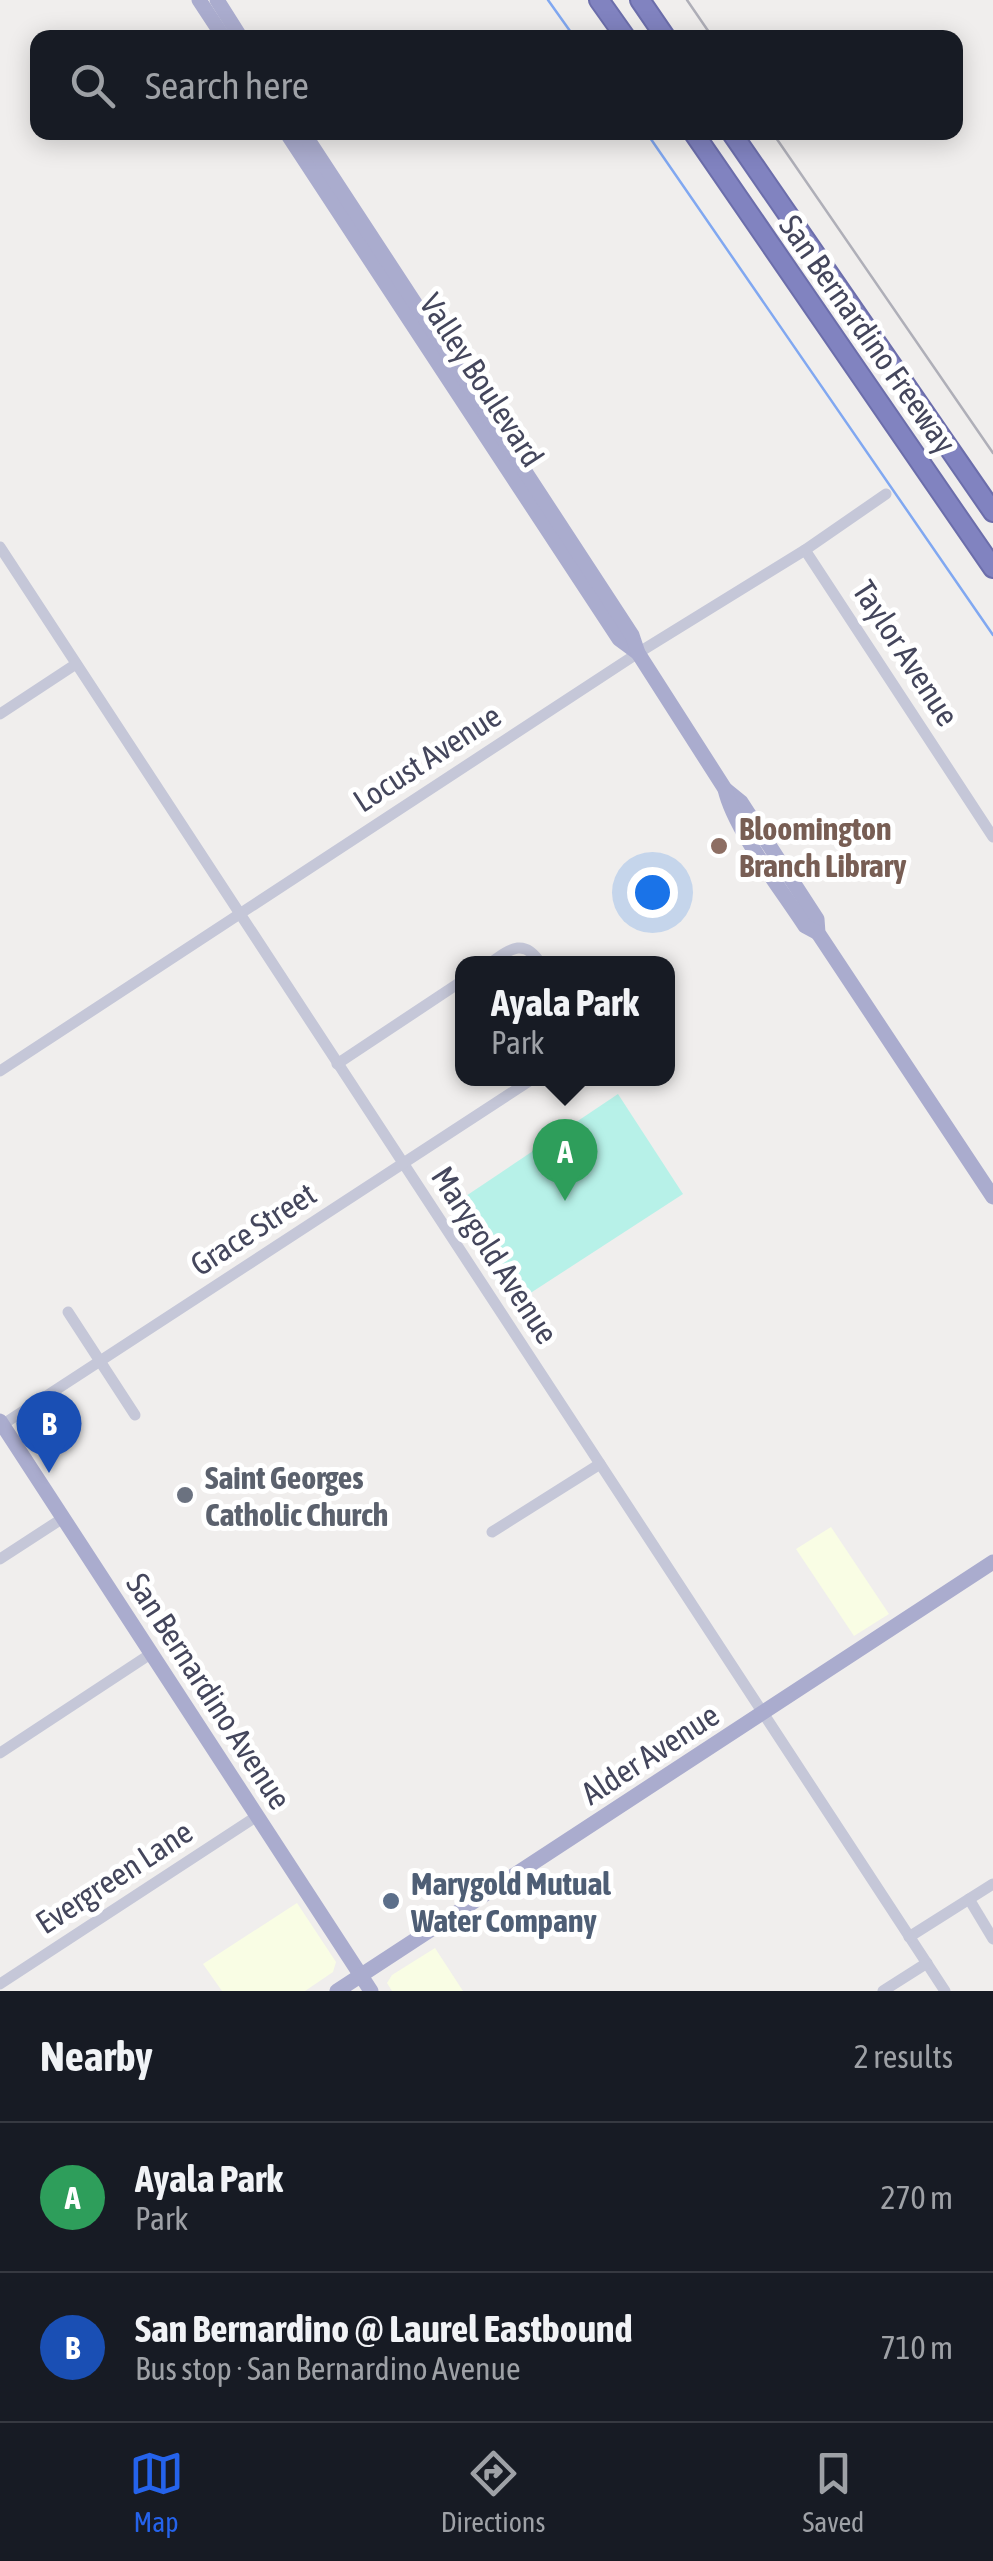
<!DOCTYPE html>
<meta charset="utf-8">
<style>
:root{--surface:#171b24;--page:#20242c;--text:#f1f3f6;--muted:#9ea1a6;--line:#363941;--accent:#2563eb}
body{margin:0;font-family:"Asap Condensed",sans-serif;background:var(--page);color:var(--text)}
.you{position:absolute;left:652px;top:892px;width:35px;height:35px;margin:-25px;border:8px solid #fff;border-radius:50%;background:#1a73e8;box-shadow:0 0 0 15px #1a73e833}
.badge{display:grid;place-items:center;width:65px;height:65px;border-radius:50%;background:var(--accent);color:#fff;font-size:32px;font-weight:700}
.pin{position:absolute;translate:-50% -82px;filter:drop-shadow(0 2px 5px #0008)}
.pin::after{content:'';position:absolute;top:52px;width:35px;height:30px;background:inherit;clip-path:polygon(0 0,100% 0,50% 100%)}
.popup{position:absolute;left:455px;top:956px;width:220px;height:130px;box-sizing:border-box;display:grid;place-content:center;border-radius:20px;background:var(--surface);filter:drop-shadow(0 2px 8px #0005);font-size:32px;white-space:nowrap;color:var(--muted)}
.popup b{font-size:38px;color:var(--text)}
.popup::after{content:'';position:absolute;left:50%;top:100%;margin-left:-20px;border:20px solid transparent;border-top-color:var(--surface)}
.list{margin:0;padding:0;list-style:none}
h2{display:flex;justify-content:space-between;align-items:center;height:130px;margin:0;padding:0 40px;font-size:42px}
h2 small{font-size:32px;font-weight:400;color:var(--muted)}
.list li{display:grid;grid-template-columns:65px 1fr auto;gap:30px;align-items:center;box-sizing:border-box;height:150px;padding:0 40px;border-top:2px solid var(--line)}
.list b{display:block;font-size:38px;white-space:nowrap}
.list p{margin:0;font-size:32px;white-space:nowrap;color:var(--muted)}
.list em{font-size:32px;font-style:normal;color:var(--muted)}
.icon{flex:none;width:55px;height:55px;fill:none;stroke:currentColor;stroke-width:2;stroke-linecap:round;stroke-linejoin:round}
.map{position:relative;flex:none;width:993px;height:1991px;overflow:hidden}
.search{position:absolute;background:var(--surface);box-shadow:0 5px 25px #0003;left:30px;right:30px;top:30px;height:110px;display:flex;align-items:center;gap:25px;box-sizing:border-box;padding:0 35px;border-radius:20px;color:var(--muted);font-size:38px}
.sheet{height:430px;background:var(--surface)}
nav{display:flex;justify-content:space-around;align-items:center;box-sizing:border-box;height:140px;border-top:2px solid var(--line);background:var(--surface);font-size:28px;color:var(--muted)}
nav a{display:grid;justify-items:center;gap:5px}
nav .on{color:var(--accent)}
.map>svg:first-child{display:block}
</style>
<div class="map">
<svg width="993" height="1991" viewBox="0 0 993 1991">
<rect width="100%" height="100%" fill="#f0eeed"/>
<g fill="#f9fde4">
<path d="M831,1527L889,1614L854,1636L796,1549Z"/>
<path d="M297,1903L336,1962L333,1972L305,1991H222L203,1964Z"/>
<path d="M435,1948L463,1991H392L387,1983L392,1975Z"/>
</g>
<path fill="#b7f1e8" d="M618,1094L683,1194L512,1305L448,1208Z"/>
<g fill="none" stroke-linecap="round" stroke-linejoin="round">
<g stroke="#81a8f1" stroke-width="2.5">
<path d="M548,0L575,38"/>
<path d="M646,132L993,635"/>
</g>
<g stroke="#6c6eab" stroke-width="22">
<g id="highway">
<path d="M599,0L626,38"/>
<path d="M640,0L666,38"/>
<path d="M693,132L993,568"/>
<path d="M731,132L993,512"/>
</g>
</g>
<g stroke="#c5c7d8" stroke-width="11">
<path d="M0,547L945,1991"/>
<path d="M805,550L993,837"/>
<path d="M0,714L76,664"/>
<path d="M489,964C510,949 524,937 541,964"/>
<path d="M337,1064L462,981"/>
<path d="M0,1071L638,653L805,550L886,494"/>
<path d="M68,1312L135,1415"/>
<path d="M2,1425L534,1078"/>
<path d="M492,1532L600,1464"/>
<path d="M0,1559L63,1518"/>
<path d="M0,1753L152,1653"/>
<path d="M969,1899L993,1939"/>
<path d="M909,1937L993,1884"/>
<path d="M0,1984L257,1816"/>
<path d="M883,1991L927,1963"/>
</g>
<g stroke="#aaacce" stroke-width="15">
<path d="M199,0L224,38"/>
<path d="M217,0L241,38"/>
<path d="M286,132L619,639L638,653"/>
<path d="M303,132L632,635L638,653L725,789L741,802L817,919L818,933L993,1197"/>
<path d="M725,789C734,829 781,889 805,926L818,933"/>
<path d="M0,1421L371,1991"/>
<path d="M337,1991L993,1562"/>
</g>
<use href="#highway" stroke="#8183c0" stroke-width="18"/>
<g stroke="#afafb8" stroke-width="2.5">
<path d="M687,0L713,38"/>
<path d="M772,132L993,453"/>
</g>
</g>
<circle fill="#8d6e63" stroke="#fff" stroke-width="4" cx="719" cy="846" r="10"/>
<circle fill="#6b7280" stroke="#fff" stroke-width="4" cx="185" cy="1495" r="10"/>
<circle fill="#5c6f8a" stroke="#fff" stroke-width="4" cx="391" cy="1901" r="10"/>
<g text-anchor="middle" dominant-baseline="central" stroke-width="10" stroke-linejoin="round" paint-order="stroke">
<g font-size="32" fill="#44465c" stroke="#fff">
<text transform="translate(868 334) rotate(55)">San Bernardino Freeway</text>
<text transform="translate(482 380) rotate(57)">Valley Boulevard</text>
<text transform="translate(906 653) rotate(57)">Taylor Avenue</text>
<text transform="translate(427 758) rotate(-33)">Locust Avenue</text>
<text transform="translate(253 1229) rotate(-33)">Grace Street</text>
<text transform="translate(495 1255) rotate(57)">Marygold Avenue</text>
<text transform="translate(209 1691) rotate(57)">San Bernardino Avenue</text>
<text transform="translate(650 1754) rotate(-33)">Alder Avenue</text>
<text transform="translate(114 1877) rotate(-33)">Evergreen Lane</text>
</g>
<g font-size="32" font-weight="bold" fill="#785e54" stroke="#fff" text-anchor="start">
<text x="739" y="828">Bloomington<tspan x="739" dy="37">Branch Library</tspan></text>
</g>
<g font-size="32" font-weight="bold" fill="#5b616d" stroke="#fff" text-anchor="start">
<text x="205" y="1477">Saint Georges<tspan x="205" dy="37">Catholic Church</tspan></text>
</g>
<g font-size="32" font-weight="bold" fill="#4e5e75" stroke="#fff" text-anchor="start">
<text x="411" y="1883">Marygold Mutual<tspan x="411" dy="37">Water Company</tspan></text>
</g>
</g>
</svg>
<div class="you"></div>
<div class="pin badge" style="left:565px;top:1201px;background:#2e9e5b">A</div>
<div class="popup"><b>Ayala Park</b>Park</div>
<div class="pin badge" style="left:49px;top:1473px;background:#1a4fb4">B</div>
<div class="search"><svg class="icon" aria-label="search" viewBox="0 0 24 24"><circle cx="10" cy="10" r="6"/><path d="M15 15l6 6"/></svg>Search here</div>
</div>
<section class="sheet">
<h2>Nearby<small>2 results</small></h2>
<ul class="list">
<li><span class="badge" style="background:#2e9e5b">A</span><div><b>Ayala Park</b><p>Park</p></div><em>270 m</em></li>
<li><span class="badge" style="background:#1a4fb4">B</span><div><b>San Bernardino @ Laurel Eastbound</b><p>Bus stop · San Bernardino Avenue</p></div><em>710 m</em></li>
</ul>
</section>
<nav>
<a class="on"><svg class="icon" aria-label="map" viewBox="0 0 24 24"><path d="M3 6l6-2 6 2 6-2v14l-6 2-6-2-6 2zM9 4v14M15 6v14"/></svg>Map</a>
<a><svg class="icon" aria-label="directions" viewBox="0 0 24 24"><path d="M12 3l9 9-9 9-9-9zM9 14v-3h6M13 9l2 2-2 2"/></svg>Directions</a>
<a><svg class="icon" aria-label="saved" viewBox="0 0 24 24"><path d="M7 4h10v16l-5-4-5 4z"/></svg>Saved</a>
</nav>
